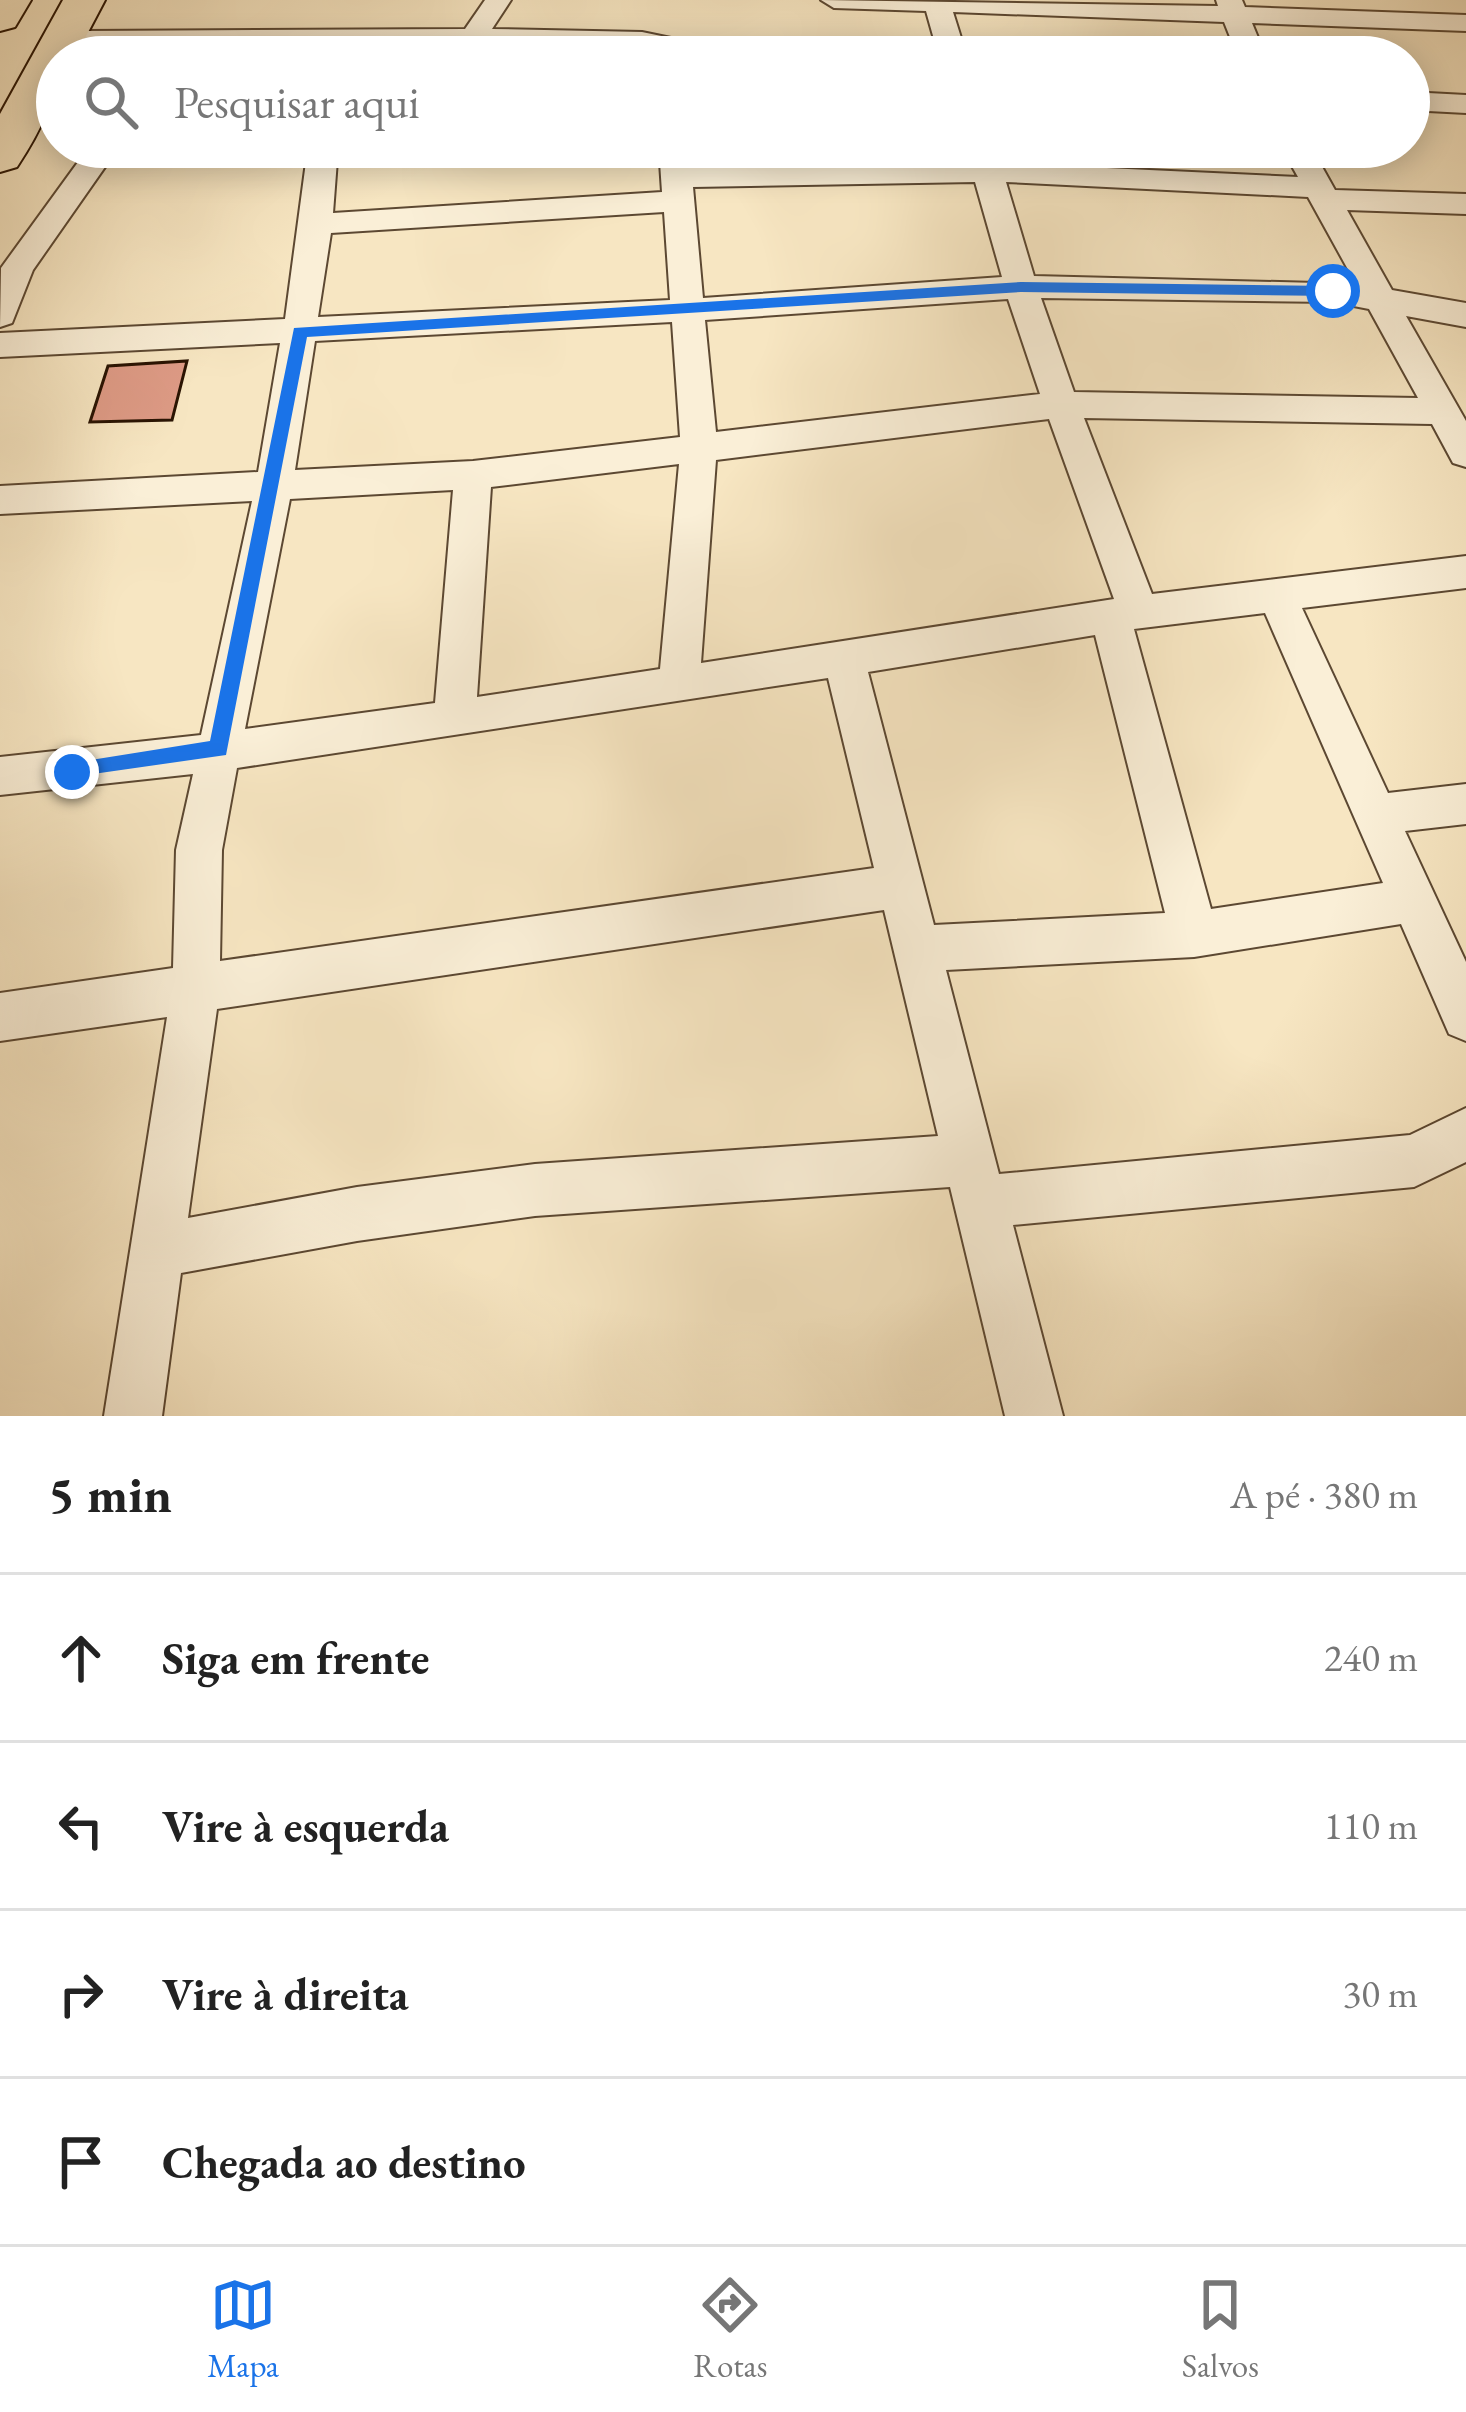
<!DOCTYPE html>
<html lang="pt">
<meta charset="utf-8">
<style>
:root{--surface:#fff;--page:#f2f2f2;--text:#222;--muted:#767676;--line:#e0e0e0;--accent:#1a73e8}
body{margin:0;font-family:"EB Garamond",serif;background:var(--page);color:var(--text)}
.stop{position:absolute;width:36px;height:36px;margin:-27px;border:9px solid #1a73e8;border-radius:50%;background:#fff}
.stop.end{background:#1a73e8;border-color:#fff;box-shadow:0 3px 12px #0008}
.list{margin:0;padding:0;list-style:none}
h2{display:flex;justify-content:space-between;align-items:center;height:156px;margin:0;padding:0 48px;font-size:51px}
h2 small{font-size:39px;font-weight:400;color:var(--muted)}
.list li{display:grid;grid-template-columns:78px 1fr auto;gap:36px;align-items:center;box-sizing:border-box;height:168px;padding:0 48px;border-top:3px solid var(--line)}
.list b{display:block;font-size:45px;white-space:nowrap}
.list em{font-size:39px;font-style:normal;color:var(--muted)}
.icon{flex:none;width:66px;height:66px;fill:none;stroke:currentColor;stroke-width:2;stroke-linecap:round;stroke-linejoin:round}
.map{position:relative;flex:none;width:1466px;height:1416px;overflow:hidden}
.search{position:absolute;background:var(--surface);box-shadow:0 6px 30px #0003;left:36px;right:36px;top:36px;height:132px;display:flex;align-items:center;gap:30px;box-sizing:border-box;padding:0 42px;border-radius:66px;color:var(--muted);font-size:45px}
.sheet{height:828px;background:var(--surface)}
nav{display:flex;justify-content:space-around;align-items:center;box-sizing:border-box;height:168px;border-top:3px solid var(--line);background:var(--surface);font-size:33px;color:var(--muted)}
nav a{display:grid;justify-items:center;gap:6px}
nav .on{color:var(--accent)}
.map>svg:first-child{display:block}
</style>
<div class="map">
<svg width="1466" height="1416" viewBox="0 0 1466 1416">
<rect width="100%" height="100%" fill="#f7e6c2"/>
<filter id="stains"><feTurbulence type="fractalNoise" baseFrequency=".00167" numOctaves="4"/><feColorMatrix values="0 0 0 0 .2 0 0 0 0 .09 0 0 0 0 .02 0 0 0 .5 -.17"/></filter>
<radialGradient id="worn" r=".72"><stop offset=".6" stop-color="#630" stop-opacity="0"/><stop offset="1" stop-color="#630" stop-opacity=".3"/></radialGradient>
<path fill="#de9b86" stroke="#291302" stroke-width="3" d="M187,361L172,420L90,422L108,366Z"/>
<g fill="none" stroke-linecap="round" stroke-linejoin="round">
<g stroke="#5c4832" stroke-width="4">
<g id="minor">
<path d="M485,0H511L492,29L642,32L671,38L679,57H651L642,48L339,43L85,47L71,39L85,31L465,29Z"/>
<path d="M821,0L1218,6L1216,0H1242L1245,7L1466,15V31L1252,23L1266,57H1238L1224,22L953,12L967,57H939L926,11L834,8Z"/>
<path d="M1409,92L1466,95V113L1409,110Z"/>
<path d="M89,147H119L33,270L12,323L0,327L1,268Z"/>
<path d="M308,147H338L333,213L662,192L659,147H689L691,168L970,163L967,147H995L1000,163L1298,177L1281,147H1311L1335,190L1466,194V214L1347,210L1392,290L1466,303V327L1406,316L1466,421V467L1453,463L1432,424L1084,418L1152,594L1466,556V588L1302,608L1388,793L1466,784V824L1405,831L1466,962V1041L1449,1034L1401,924L1194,957L946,970L999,1174L1410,1135L1466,1108V1162L1414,1187L1013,1225L1063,1416H1005L950,1187L535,1216L357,1241L181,1273L162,1416H104L167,1017L0,1041V993L173,968L176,850L193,774L0,795V757L201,735L252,501L0,514V486L258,472L280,343L0,357V333L285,319ZM975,182L1002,277L703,298L693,187ZM1006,182L1308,197L1356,284L1034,276ZM664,212L670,300L318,317L331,233ZM1041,298L1333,302L1369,309L1418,398L1074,392ZM1008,299L1040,394L716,432L705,320ZM672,322L680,437L473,461L295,470L315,341ZM1049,419L1114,599L701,663L716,460ZM679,464L660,669L477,697L491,487ZM453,490L435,703L245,729L290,499ZM1265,613L1383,883L1211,909L1134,629ZM1095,635L1165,913L934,925L868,672ZM828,678L874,868L220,961L222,850L237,768ZM884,910L938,1136L535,1164L357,1187L188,1218L217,1009Z"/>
</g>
</g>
<g stroke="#291302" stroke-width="4">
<g id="trunk">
<path d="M0,0H31L15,27L0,31Z"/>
<path d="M63,0H105L75,57H57C57,99 40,132 17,167L0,172V114Z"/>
</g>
</g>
<use href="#minor" fill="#faefd7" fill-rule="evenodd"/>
<use href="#trunk" fill="#f7e6c2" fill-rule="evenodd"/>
</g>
<path fill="#1a73e8" d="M1021,282L1333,286L1341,291L1333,296L1021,292L307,337L226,755L65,778V766L72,763L210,741L294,328Z"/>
<rect width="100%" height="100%" filter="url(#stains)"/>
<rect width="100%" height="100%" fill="url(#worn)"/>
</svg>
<div class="stop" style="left:1333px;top:291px"></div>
<div class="stop end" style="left:72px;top:772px"></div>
<div class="search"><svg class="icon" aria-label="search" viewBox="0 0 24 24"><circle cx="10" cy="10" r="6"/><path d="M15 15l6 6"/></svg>Pesquisar aqui</div>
</div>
<section class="sheet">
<h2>5 min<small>A pé · 380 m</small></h2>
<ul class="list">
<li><svg class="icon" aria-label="ahead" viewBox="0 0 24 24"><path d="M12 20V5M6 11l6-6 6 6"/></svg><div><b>Siga em frente</b></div><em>240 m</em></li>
<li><svg class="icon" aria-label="left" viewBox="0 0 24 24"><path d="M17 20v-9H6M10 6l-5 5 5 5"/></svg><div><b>Vire à esquerda</b></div><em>110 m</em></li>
<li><svg class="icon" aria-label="right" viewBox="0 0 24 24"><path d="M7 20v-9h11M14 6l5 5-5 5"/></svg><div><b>Vire à direita</b></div><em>30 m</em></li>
<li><svg class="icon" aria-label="arrive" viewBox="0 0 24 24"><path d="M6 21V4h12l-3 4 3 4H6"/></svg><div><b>Chegada ao destino</b></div></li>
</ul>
</section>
<nav>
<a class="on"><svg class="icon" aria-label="map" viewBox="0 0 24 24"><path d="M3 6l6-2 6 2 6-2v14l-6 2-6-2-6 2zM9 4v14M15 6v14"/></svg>Mapa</a>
<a><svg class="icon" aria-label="directions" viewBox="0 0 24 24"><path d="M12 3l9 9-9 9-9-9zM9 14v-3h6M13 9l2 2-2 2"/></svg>Rotas</a>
<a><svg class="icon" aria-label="saved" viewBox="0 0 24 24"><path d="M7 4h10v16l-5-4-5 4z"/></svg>Salvos</a>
</nav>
